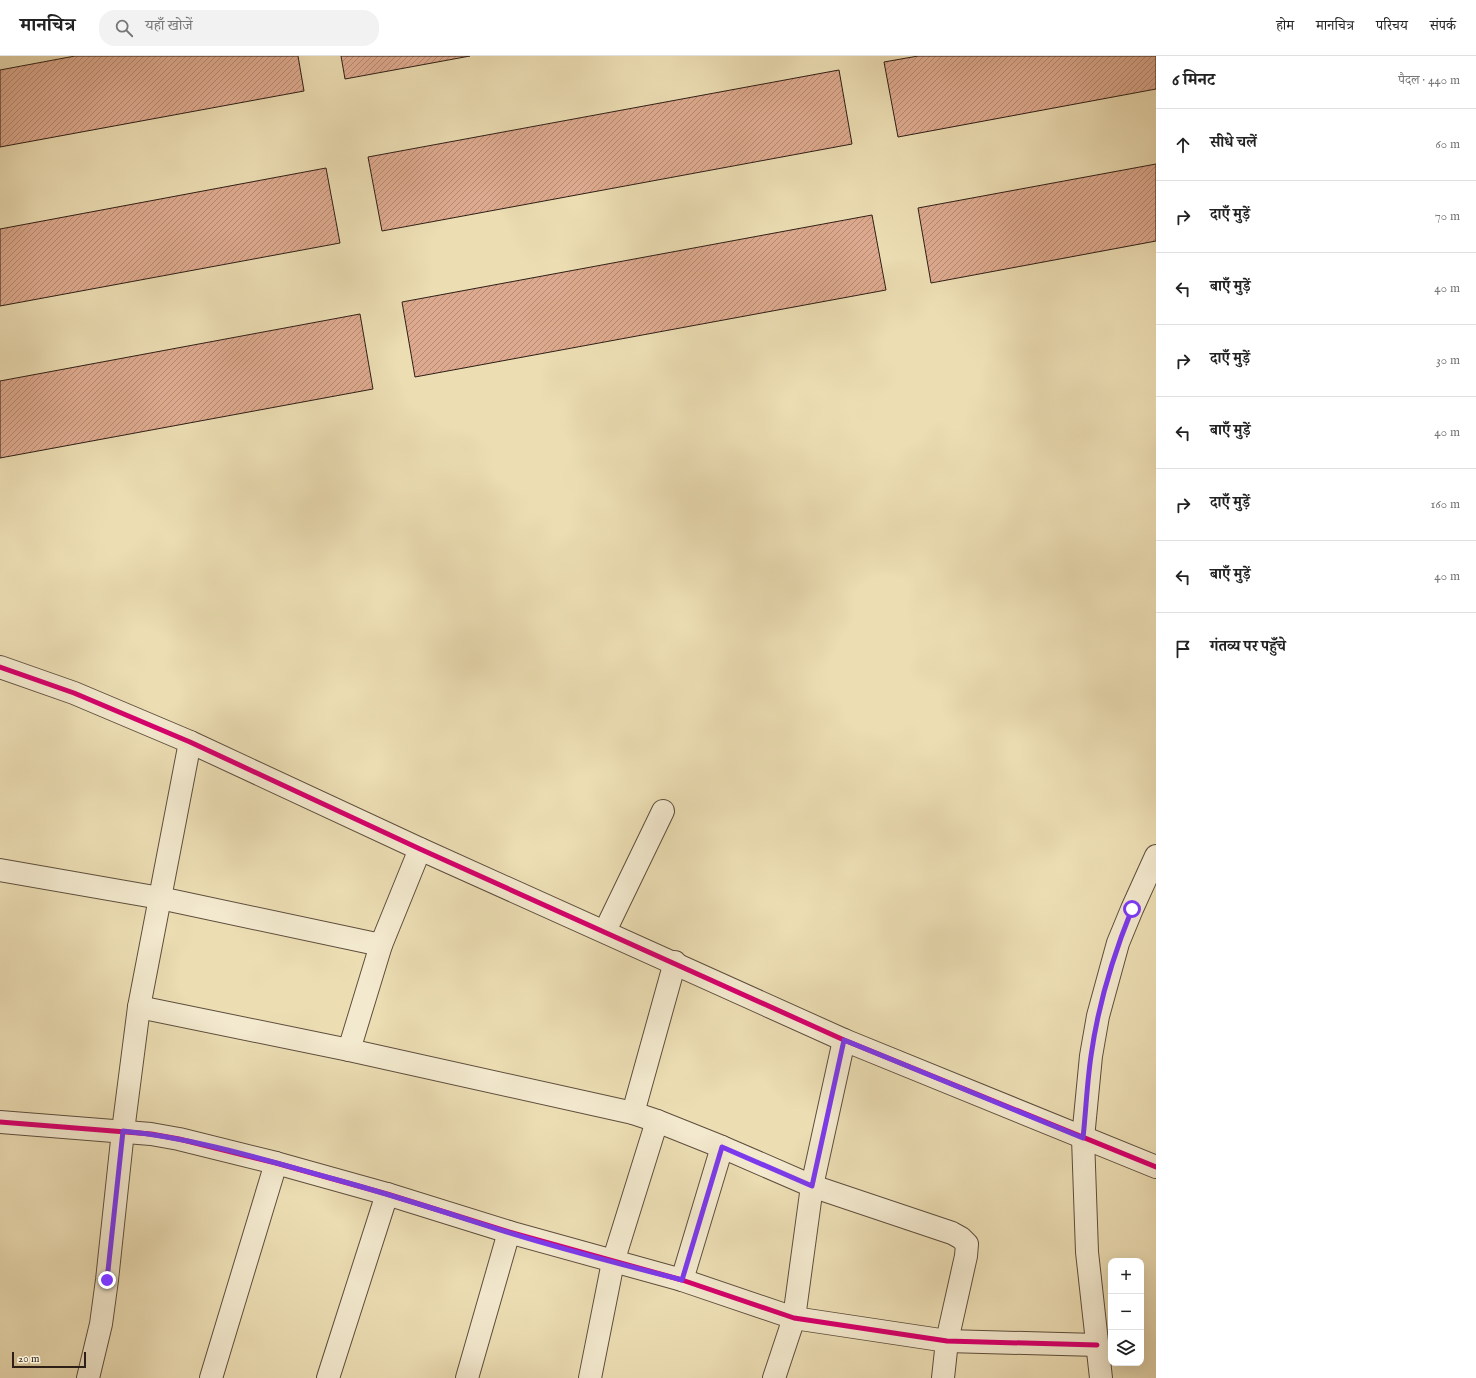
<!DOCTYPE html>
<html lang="hi">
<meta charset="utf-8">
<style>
:root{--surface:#fff;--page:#f2f2f2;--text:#222;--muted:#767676;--line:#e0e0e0}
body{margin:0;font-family:"IM FELL English","Noto Serif Devanagari",serif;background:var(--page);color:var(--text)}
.controls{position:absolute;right:12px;bottom:12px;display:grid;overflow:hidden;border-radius:8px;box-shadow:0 4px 16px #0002}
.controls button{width:36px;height:36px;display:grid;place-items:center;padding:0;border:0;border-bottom:1px solid var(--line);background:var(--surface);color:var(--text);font:20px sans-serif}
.scale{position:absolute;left:12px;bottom:10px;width:74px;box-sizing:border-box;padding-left:4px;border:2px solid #2e1f16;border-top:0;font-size:11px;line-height:14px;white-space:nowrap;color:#2e1f16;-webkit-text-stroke:3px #f3e9ce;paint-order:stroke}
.stop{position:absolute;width:12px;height:12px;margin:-9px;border:3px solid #7c3aed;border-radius:50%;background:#fff}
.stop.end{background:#7c3aed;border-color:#fff;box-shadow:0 1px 4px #0008}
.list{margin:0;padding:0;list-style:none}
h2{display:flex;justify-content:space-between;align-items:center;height:52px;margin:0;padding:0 16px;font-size:17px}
h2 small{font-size:13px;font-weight:400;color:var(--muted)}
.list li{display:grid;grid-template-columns:26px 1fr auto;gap:12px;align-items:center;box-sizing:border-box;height:72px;padding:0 16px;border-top:1px solid var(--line)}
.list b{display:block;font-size:15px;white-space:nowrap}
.list em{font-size:13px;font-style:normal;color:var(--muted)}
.icon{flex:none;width:22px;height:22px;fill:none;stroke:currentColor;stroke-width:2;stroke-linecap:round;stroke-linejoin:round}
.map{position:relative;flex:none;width:1156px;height:1322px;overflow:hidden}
header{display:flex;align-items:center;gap:24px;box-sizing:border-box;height:56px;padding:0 20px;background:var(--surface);border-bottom:1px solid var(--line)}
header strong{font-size:19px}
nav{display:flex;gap:22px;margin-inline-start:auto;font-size:14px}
.search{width:280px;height:36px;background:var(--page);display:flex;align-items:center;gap:10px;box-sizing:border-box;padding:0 14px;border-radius:16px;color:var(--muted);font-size:15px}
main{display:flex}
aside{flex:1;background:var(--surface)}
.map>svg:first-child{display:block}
</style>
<header>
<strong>मानचित्र</strong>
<div class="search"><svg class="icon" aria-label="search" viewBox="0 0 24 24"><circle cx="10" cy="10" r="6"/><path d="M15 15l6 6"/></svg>यहाँ खोजें</div>
<nav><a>होम</a><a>मानचित्र</a><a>परिचय</a><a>संपर्क</a></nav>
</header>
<main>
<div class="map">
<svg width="1156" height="1322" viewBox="0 0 1156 1322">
<defs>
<pattern id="building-hatch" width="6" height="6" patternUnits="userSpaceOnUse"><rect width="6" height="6" fill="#deaa8f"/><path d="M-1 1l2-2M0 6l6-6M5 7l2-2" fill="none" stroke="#b48a74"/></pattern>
</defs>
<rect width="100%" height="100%" fill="#ecddb3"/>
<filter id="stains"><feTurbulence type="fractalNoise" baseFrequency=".005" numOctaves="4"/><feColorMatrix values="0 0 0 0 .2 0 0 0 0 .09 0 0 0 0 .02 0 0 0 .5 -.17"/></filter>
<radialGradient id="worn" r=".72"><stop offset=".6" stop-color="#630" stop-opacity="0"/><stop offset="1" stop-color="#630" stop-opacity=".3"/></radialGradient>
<g fill="url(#building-hatch)" stroke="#2e1f16">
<path d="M75,0H298L304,35L0,91V14Z"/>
<path d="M341,0H470L345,23Z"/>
<path d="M918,0H1156V33L898,81L884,6Z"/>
<path d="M839,14L852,88L382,175L368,101Z"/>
<path d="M1156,108V185L931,227L918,152Z"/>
<path d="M326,112L340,187L0,250V173Z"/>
<path d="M872,159L886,234L415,321L402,246Z"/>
<path d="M360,258L373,333L0,402V325Z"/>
</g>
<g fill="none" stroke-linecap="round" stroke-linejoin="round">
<g stroke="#5e4e3d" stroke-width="24">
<g id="street">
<path d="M0,611L74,637L190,686L420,793L844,984L1156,1111"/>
<path d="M0,814L160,842L381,889"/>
<path d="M605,875L663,755"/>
<path d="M139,951L349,994L633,1057L657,1065L722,1091L682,1224"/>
<path d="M349,994L381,889L420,793"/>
<path d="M633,1057L675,906"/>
<path d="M0,1066L151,1078L179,1083L276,1107L387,1138L509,1176L682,1224L794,1262L947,1285L1097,1289"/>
<path d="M722,1091L812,1130L952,1177L961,1182L967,1188L966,1200L947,1285L943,1322"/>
<path d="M88,1322L101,1268L107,1224L123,1075L139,951L190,686"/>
<path d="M211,1322L276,1107"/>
<path d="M328,1322L387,1138"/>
<path d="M467,1322L509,1176"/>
<path d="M590,1322L613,1206L657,1065"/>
<path d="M774,1322L794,1262L812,1130L844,984"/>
<path d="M1101,1322L1087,1196L1083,1082L1091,1000L1098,960L1118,887L1132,853L1156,800"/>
</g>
</g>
<use href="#street" stroke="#f3e9ce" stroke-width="22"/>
<g stroke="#f3e9ce" stroke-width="8">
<g id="cycleway">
<path d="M0,611L74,637L190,686L420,793L844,984L1156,1111"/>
<path d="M0,1066L151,1078L179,1083L276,1107L387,1138L509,1176L682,1224L794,1262L947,1285L1097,1289"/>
</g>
</g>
<use href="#cycleway" stroke="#d6006c" stroke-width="5"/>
</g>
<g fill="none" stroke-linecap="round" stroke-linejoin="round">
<path stroke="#7c3aed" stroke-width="5" d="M107,1224L123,1075C195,1082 265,1104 334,1123C393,1139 450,1158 507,1176C565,1194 624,1209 682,1224L722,1091L812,1130L844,984L1083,1082C1086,1054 1087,1027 1091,1000C1098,949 1113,900 1132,853"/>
</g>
<rect width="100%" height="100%" filter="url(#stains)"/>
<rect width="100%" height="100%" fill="url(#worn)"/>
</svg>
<div class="controls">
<button>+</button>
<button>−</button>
<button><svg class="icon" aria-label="layers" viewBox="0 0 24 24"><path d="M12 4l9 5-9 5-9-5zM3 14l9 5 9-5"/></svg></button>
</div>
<div class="scale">20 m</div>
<div class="stop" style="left:1132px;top:853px"></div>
<div class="stop end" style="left:107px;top:1224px"></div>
</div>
<aside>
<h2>6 मिनट<small>पैदल · 440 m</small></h2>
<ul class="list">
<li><svg class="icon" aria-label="ahead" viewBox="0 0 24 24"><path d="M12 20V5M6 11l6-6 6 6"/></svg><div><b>सीधे चलें</b></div><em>60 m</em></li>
<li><svg class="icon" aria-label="right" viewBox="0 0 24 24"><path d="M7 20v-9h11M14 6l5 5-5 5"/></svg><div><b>दाएँ मुड़ें</b></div><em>70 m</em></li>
<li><svg class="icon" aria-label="left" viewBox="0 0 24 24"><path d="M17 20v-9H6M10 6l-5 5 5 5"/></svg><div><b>बाएँ मुड़ें</b></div><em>40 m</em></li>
<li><svg class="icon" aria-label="right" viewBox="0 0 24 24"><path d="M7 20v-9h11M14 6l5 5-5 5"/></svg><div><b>दाएँ मुड़ें</b></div><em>30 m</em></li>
<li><svg class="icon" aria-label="left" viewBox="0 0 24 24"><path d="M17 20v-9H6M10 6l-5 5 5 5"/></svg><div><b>बाएँ मुड़ें</b></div><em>40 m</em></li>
<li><svg class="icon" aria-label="right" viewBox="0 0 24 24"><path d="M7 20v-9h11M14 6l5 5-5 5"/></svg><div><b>दाएँ मुड़ें</b></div><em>160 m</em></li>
<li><svg class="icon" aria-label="left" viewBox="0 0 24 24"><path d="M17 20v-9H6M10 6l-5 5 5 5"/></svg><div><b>बाएँ मुड़ें</b></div><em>40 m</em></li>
<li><svg class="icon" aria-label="arrive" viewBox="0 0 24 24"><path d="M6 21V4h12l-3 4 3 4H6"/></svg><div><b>गंतव्य पर पहुँचे</b></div></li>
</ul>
</aside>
</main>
